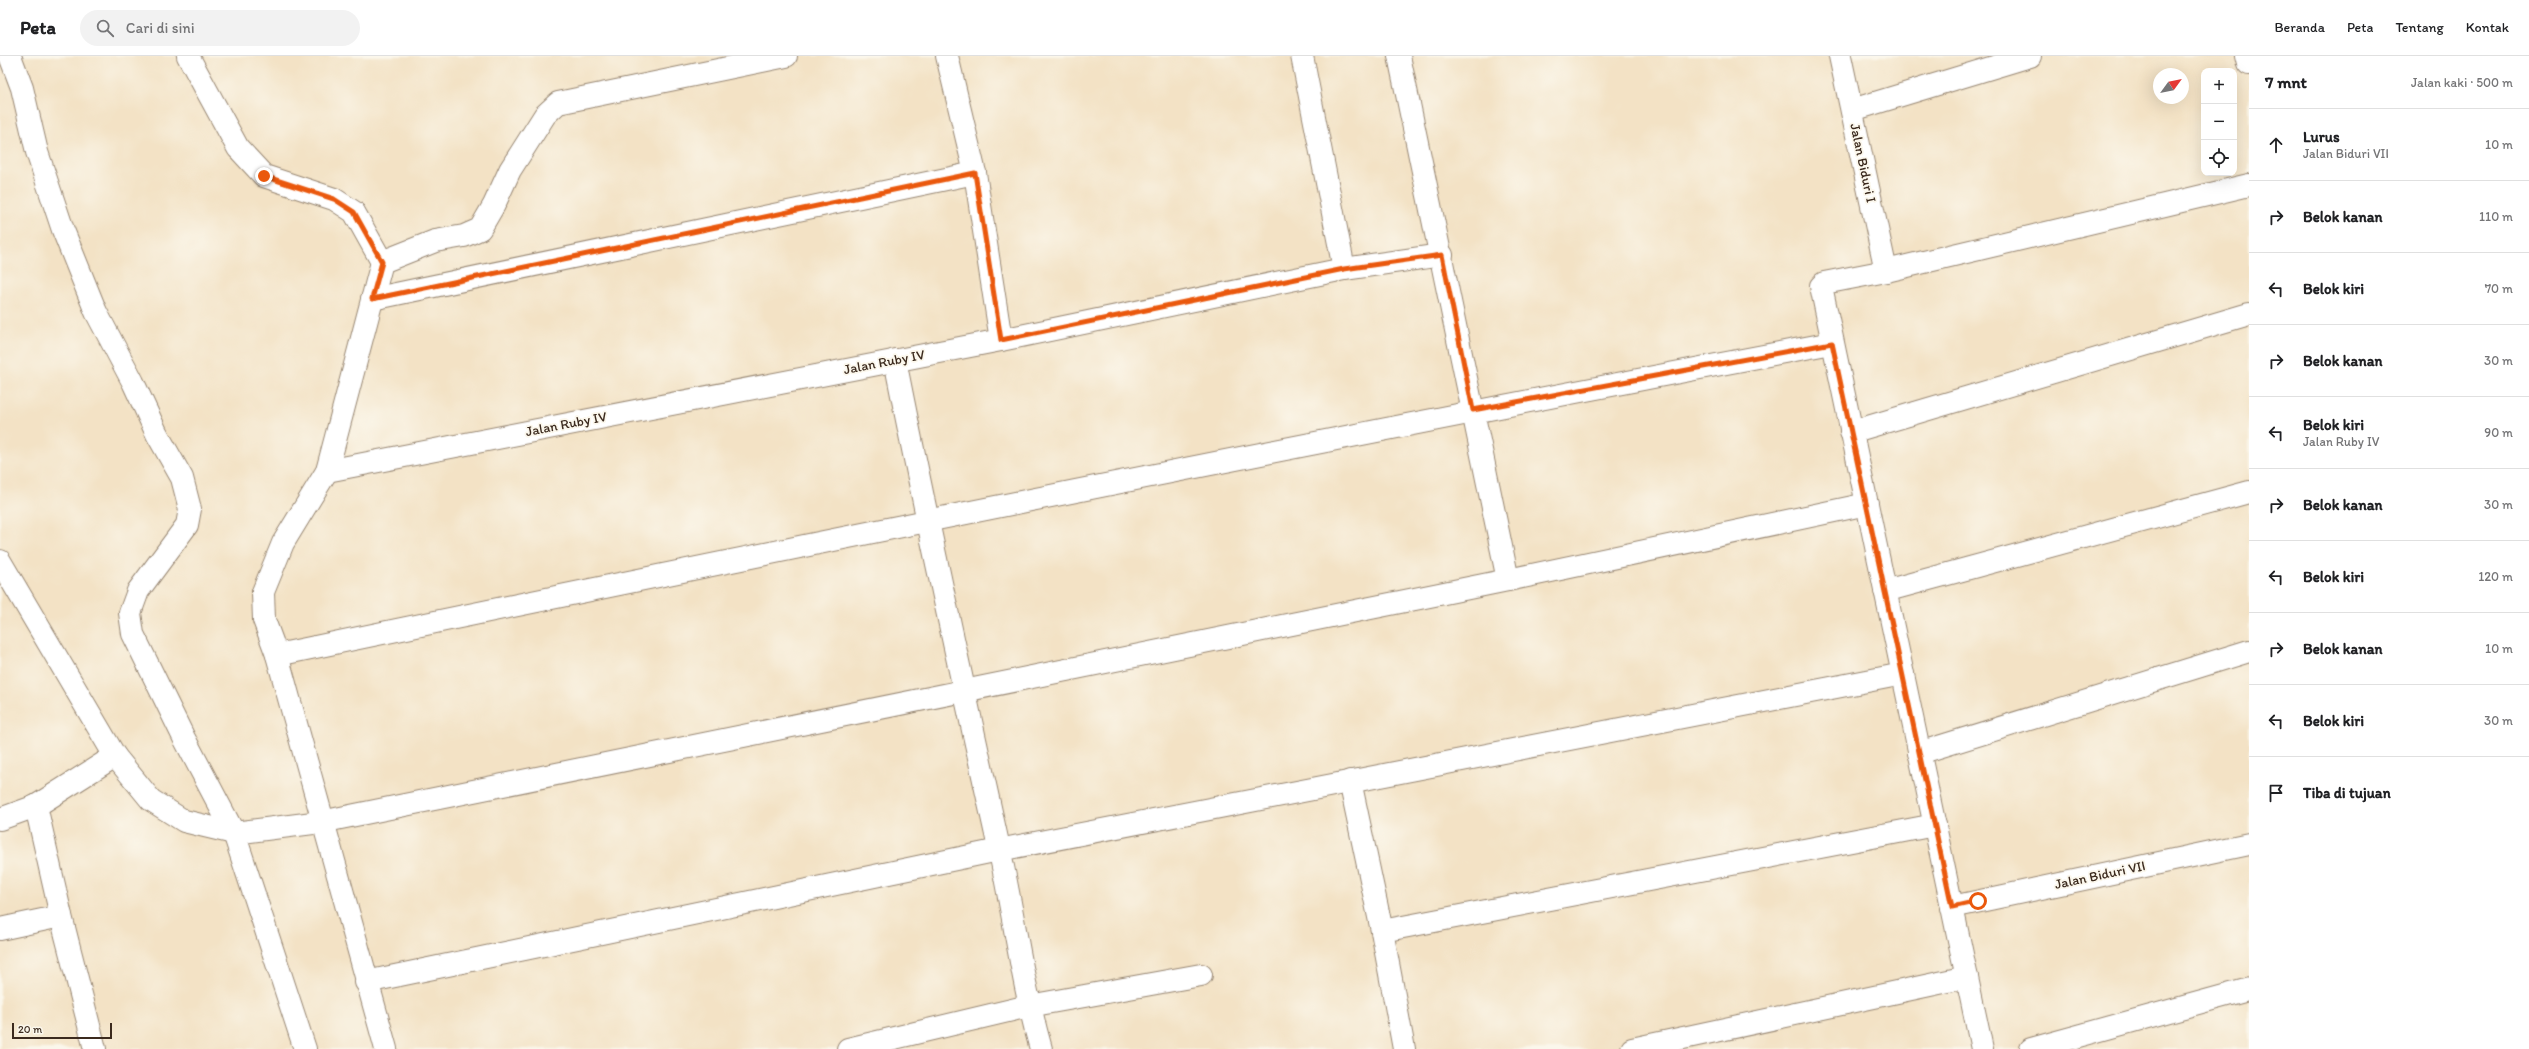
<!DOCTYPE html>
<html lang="id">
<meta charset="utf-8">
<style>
:root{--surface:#fff;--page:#f2f2f2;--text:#202124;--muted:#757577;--line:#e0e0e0}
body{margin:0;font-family:Itim,sans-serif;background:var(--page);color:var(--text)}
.controls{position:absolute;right:12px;top:12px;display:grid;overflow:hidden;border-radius:8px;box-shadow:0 4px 16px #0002}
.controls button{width:36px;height:36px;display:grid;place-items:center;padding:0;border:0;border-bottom:1px solid var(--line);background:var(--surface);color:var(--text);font:20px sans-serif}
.compass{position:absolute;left:2153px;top:12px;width:36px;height:36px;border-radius:50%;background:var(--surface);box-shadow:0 4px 16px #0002;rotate:57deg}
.scale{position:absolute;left:12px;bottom:10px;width:100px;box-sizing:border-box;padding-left:4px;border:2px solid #3b2a1e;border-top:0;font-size:11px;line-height:14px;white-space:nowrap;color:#3b2a1e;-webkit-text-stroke:3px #fbf7ec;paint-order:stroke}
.stop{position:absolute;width:12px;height:12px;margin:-9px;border:3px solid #ea580c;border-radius:50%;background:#fff}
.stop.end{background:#ea580c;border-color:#fff;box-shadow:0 1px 4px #0008}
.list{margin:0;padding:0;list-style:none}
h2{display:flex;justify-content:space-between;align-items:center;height:52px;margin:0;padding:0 16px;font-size:17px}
h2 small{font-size:13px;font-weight:400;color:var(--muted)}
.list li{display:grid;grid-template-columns:26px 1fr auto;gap:12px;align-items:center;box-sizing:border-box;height:72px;padding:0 16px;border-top:1px solid var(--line)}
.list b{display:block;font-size:15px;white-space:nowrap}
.list p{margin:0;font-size:13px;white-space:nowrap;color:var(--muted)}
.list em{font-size:13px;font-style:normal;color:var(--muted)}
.icon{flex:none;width:22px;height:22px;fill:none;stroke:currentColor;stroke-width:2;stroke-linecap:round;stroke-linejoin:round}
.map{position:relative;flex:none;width:2249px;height:993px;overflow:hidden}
header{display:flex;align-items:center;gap:24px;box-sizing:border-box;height:56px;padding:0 20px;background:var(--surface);border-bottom:1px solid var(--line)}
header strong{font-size:19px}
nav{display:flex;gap:22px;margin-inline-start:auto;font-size:14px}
.search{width:280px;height:36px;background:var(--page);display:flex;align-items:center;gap:10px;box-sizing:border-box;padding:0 14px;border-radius:22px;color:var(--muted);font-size:15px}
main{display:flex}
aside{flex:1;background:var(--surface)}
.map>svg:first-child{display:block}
</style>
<header>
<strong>Peta</strong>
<div class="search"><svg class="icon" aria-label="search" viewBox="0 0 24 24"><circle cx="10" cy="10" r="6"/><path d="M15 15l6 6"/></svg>Cari di sini</div>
<nav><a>Beranda</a><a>Peta</a><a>Tentang</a><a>Kontak</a></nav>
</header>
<main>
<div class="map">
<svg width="2249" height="993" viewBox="0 0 2249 993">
<rect width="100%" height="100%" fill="#fbf7ec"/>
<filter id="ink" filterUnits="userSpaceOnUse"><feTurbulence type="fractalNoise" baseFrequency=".025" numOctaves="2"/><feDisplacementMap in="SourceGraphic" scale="8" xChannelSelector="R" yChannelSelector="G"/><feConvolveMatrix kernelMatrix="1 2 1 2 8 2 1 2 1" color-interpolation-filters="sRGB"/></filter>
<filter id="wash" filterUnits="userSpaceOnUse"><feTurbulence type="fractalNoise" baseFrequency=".012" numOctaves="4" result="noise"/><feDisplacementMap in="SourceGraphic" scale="16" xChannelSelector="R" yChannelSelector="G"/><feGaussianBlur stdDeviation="0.9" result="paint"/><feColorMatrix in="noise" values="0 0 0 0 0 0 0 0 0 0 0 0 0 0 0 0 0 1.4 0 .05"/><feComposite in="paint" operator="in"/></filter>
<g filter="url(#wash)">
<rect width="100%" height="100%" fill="#f3e2c5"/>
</g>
<g filter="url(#ink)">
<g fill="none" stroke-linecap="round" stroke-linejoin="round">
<g stroke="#978672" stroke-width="24">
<g id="street">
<path d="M10,0L22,32L37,96L63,174L96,256L133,326L157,378L182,422L190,453L187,469L138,535L130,557L133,578L184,682L234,777L305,993"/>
<path d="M188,0L238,92L264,120L334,143L354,156L382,206"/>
<path d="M947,0L975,117L1001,284"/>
<path d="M1302,0L1344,213"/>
<path d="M1399,0L1508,524"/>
<path d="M1840,0L1886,215"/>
<path d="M2247,0L2249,8"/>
<path d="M1852,54L2030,0"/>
<path d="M372,243L975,117"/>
<path d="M895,304C927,467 963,630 999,792C1014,859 1022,927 1041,993"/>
<path d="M1851,376L2249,258"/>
<path d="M327,415L1001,284L1344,213L1442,199"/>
<path d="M0,505L115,700L151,744L184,765L234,777L321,766L1508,524L1867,448"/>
<path d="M1885,535L2249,436"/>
<path d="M277,599C794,491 1312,385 1832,287"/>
<path d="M1919,697L2249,595"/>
<path d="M1350,725L1382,875L1404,993"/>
<path d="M36,750L61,860L95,993"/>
<path d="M0,763L36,750L115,700"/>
<path d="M1952,851L2249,788"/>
<path d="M0,873L61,860"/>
<path d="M1382,875L1935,769"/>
<path d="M366,926L999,794L1903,618"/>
<path d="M386,993L277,599L264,564L263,536L283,487L327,415L382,206L435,185L464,180L480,173L494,149L510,114L545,59L558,47L786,0"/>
<path d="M848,993L1029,950L1201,919"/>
<path d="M1632,993L1967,921"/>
<path d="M1982,993L1821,230L1824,227L1886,215L2249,129"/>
<path d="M2031,993L2249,933"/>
</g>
</g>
<use href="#street" stroke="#fff" stroke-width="22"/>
</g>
</g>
<g fill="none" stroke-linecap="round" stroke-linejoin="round" filter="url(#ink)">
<path stroke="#ea580c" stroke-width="5" d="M264,120L334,143L354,156L382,206L372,243L975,117L1001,284L1344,213L1442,199L1473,354L1832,287L1952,851L1978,845"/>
</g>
<g text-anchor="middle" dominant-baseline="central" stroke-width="3.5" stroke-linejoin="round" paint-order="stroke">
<g font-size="14" fill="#3b2a1e" stroke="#fbf7ec">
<text transform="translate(1863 107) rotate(78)">Jalan Biduri I</text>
<text transform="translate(884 306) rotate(-11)">Jalan Ruby IV</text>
<text transform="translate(566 368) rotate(-11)">Jalan Ruby IV</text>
<text transform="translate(2100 819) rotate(-12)">Jalan Biduri VII</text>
</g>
</g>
</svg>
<div class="controls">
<button>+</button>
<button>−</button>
<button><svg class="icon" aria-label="locate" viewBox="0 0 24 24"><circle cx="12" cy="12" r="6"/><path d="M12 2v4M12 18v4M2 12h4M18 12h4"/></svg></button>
</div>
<svg class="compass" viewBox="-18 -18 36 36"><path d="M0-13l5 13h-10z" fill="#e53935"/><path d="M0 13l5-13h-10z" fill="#757577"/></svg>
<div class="scale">20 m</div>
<div class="stop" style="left:1978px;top:845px"></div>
<div class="stop end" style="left:264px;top:120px"></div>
</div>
<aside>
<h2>7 mnt<small>Jalan kaki · 500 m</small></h2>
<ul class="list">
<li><svg class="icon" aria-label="ahead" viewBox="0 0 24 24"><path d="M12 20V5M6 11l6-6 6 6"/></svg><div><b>Lurus</b><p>Jalan Biduri VII</p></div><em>10 m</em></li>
<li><svg class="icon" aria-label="right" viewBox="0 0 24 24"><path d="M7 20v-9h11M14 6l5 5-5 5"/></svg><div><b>Belok kanan</b></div><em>110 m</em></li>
<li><svg class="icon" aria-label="left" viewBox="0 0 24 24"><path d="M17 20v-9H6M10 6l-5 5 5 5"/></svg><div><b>Belok kiri</b></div><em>70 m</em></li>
<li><svg class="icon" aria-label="right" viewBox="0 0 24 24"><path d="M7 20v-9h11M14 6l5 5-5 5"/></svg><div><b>Belok kanan</b></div><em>30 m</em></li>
<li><svg class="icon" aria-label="left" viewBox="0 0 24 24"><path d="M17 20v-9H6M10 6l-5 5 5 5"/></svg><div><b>Belok kiri</b><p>Jalan Ruby IV</p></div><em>90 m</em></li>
<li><svg class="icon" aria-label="right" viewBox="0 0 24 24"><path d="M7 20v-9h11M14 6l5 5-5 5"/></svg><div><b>Belok kanan</b></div><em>30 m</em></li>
<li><svg class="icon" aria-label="left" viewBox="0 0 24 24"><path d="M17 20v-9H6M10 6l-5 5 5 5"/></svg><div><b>Belok kiri</b></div><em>120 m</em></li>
<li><svg class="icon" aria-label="right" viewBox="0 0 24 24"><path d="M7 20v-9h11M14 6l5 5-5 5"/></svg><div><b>Belok kanan</b></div><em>10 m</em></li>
<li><svg class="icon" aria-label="left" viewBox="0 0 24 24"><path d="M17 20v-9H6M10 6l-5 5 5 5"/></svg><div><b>Belok kiri</b></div><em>30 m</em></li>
<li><svg class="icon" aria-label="arrive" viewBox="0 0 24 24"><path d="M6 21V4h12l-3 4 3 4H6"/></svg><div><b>Tiba di tujuan</b></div></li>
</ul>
</aside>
</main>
